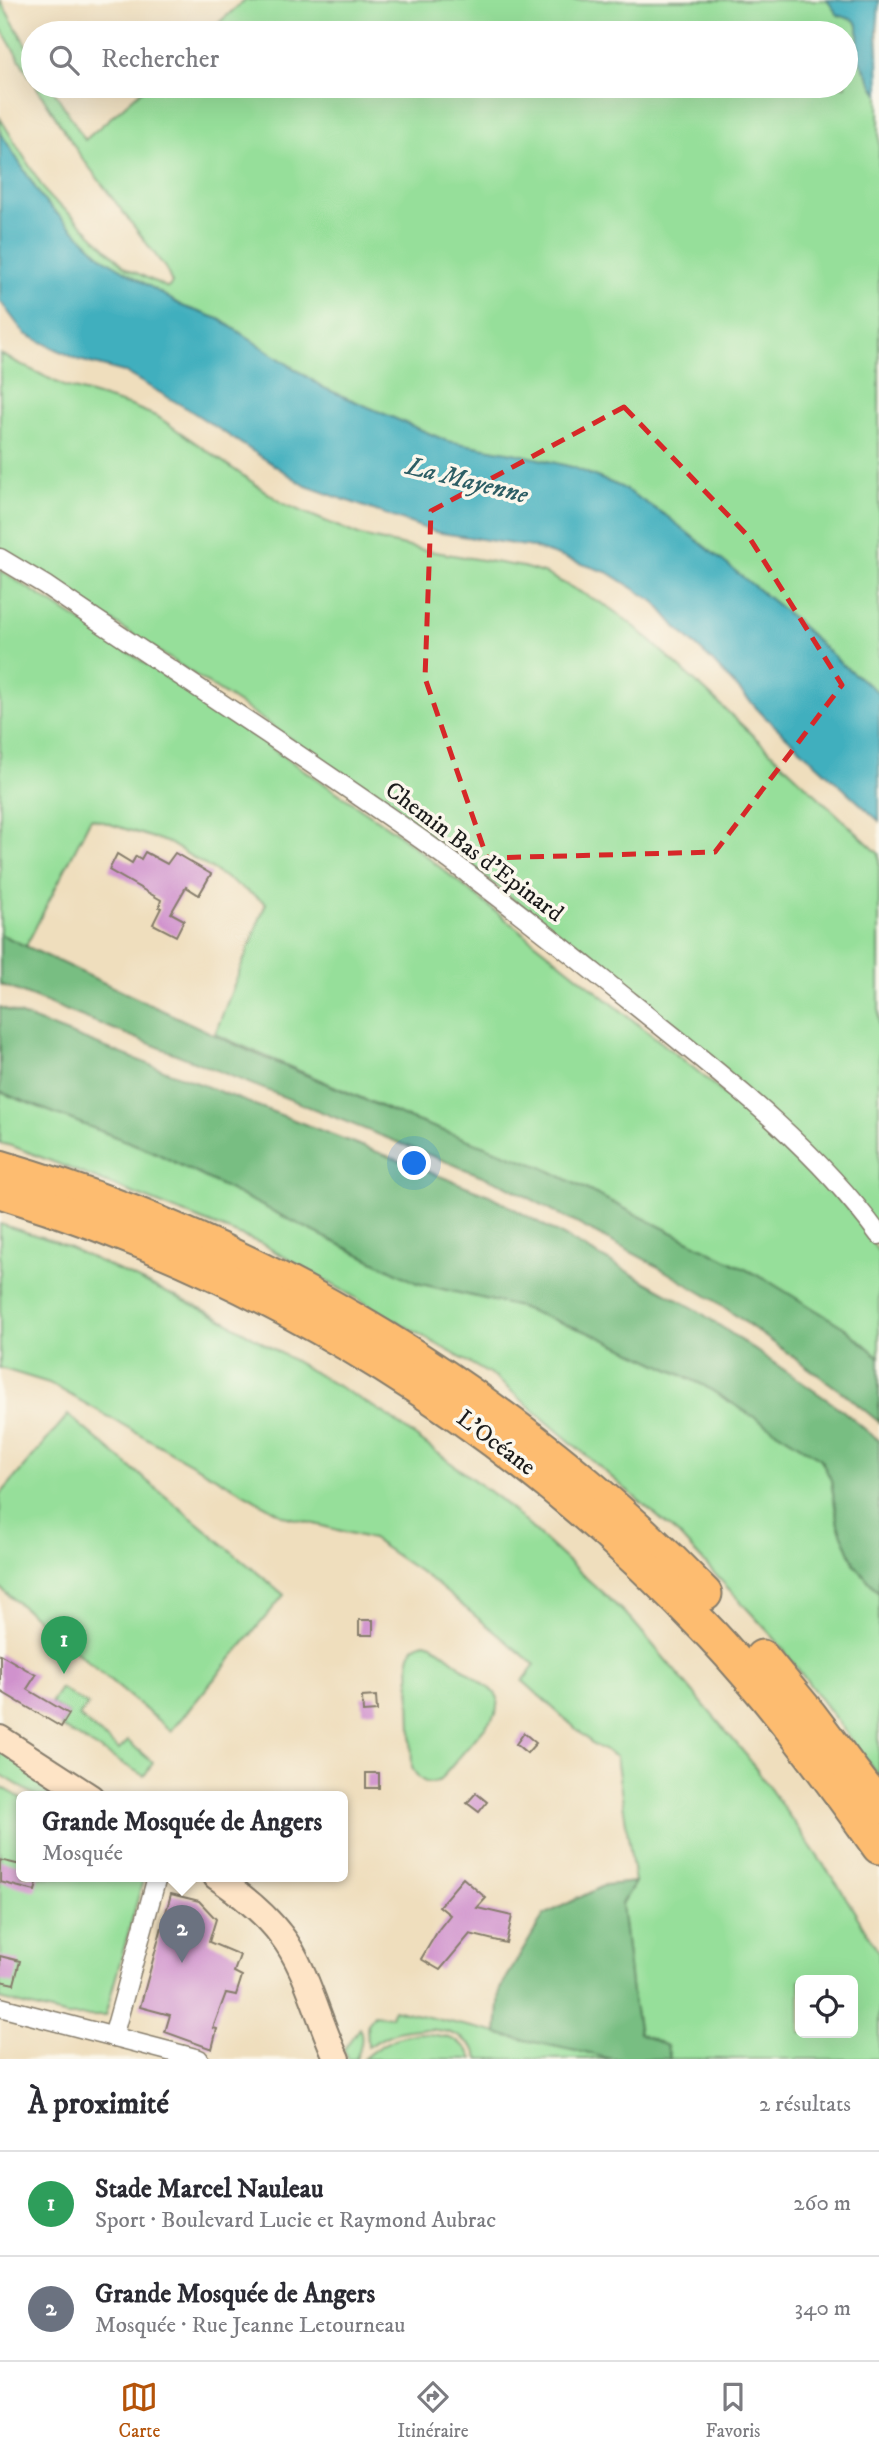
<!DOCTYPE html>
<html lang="fr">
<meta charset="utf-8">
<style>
:root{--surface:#fff;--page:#f2f2f3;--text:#2b2b33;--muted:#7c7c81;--line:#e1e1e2;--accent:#b45309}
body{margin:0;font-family:"IM FELL DW Pica",serif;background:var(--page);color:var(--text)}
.controls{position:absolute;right:21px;bottom:21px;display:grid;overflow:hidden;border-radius:10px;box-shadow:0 7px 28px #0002}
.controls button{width:63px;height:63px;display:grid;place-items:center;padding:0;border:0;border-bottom:2px solid var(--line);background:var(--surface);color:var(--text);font:35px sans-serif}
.you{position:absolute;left:415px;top:1164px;width:24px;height:24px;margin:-18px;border:5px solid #fff;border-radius:50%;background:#1a73e8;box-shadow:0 0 0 10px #1a73e833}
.badge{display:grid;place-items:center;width:46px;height:46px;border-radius:50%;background:var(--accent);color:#fff;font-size:23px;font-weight:700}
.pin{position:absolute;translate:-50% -58px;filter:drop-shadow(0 2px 4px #0008)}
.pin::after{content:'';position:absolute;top:37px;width:24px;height:21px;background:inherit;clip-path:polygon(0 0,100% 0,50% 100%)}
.popup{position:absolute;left:16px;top:1791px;width:332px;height:91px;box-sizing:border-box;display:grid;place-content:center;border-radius:10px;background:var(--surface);filter:drop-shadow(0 2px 5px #0005);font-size:23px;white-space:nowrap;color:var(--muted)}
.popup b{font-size:26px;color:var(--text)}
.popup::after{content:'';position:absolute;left:50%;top:100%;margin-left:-14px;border:14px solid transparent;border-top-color:var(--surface)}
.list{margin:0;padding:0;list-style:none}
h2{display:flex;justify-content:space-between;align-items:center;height:91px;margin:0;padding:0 28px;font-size:30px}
h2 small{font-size:23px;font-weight:400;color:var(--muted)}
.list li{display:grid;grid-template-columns:46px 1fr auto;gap:21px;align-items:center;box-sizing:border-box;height:105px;padding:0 28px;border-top:2px solid var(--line)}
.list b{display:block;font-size:26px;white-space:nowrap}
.list p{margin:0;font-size:23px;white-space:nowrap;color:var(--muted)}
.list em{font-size:23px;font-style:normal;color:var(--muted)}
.icon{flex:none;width:38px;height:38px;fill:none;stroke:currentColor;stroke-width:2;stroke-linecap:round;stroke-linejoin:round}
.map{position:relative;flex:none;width:879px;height:2059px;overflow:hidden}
.search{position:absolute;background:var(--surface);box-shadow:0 7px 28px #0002;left:21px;right:21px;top:21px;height:77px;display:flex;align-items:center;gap:18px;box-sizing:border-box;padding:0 24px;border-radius:38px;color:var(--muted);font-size:26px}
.sheet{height:301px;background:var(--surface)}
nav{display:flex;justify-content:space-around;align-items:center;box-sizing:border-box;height:98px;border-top:2px solid var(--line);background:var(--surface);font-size:19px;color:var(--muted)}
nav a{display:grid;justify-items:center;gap:4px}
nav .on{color:var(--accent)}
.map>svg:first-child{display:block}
</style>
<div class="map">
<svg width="879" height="2059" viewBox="0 0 879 2059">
<rect width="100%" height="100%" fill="#fbf7ec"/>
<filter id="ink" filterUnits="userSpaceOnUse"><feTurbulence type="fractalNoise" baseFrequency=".0143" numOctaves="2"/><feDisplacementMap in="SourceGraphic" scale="14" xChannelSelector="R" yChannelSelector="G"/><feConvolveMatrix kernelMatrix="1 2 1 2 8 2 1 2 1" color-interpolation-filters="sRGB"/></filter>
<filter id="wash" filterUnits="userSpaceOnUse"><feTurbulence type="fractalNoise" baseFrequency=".00686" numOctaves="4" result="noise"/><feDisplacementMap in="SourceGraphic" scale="28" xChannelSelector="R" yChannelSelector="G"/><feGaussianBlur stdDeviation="1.57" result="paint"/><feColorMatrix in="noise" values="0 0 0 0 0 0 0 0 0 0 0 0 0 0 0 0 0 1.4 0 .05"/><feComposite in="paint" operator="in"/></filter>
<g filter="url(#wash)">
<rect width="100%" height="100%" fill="#efdebd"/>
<g fill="#96df9a" stroke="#597e5b" stroke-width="2" fill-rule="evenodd">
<path d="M0,0L33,57V82L0,27Z"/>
<path d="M245,0H827L838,15L854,20L858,26L859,59L879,96V693L844,666L786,612L668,517L621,487L572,467L518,454L447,441L324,388L219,319L182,306L103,258L43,200L0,132V118L48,196L73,216L126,268L168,288L172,283L166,269L80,155L36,86H51L85,140L147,86H846V33H207Z"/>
<path d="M0,354L64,386L131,406L158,417L284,504L361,536L423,550L523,567L546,574L607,606L635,627L710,695L879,854V1230L690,1042L460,857L253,713L0,548Z"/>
<path d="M0,570L118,645L393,830L696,1070L795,1155L853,1213L879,1253V1357L845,1328L765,1279L542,1167L403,1116L215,1034L266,903L169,843L91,818L25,948L0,934Z"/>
<path d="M0,1092L152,1151L417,1283L519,1307L598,1336L703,1385L821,1459L831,1480L838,1525L855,1565L879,1593V1776L775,1639L679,1535L496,1378L260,1243L15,1147L0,1143Z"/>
<path d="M0,1224L57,1242L215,1315L384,1413L502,1501L631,1619L747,1756L842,1891L879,1953V2059H670L667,2046L639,2033L632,1993L622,1904L635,1882L616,1757L593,1744L523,1681L535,1665L429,1578L372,1539L284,1516L49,1383L0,1368ZM800,1980H853V2033H800Z"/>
<path d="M68,1415L284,1595L171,1731L0,1588V1495Z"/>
<path d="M424,1642L432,1644L495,1693L498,1698L496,1714L440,1780C427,1787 419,1780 412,1768L409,1659C411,1649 414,1645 424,1642Z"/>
<path d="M60,1688L88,1705L79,1716L119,1750L128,1741L153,1763L144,1776L61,1727L68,1714L51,1703Z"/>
<path d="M0,1749L76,1797H38L0,1774Z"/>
<path d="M0,1786L21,1798V1877H142L143,1880L105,2016H67L0,1999Z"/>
<path d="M393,2009L613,2059H479C469,2027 419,2024 392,2034C383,2037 376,2042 368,2047L367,2024L374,2015L391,2017Z"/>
<path d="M359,2028C364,2036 361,2049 356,2059H347L344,2049Z"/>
<path d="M420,2033C441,2035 465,2038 473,2059H363C380,2044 398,2035 420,2033Z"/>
</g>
<g fill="#78be82" stroke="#4a6d4f" stroke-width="2">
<path d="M0,934L247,1050L403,1116L542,1167L765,1279L845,1328L879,1357V1422L846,1395L717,1302L648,1261L505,1185L0,984Z"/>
<path d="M0,1007L489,1195L697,1310L842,1410L879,1441V1593L855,1565L838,1525L831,1480L821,1459L703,1385L598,1336L519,1307L417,1283L152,1151L0,1092Z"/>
<path d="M635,1882L622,1904L632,1993L639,2033L667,2046L670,2059H613L497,2034L500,1989L544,1915L605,1885Z"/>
</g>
<g fill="#41afbe" stroke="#2e666d" stroke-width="2">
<path d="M827,0H879L877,31L879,96L859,59L858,25L854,20L838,15Z"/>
<path d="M0,132L43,200L103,258L182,306L219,319L324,388L447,441L518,454L572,467L621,487L668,517L786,612L844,666L879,693V821L764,716L710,659L678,629L655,602L609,573L532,547L435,532L306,486L188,409L124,372L79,360L25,334L0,301Z"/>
</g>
<g id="blocks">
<g fill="#d092cd">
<path d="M145,852L167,864L175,853L211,874L199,895L186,887L171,913L184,920L176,936L153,924L161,908L159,907L161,900L109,870L117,854L132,863L136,856L141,859Z"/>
<rect x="359" y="1620" width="14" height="15"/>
<path d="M0,1654L36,1675L27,1689L69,1714L61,1727L0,1691Z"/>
<path d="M376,1696L377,1711L363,1712L362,1697Z"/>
<path d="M524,1733L536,1743L527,1753L516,1744Z"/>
<rect x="366" y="1773" width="13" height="15"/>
<path d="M476,1793L487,1802L479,1812L467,1803Z"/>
<path d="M0,1860L21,1865V1877H39L35,1891L0,1882Z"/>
<path d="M463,1878L486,1898L477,1908L512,1916L506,1943L470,1934L440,1970L421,1959L439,1929L450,1915L439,1906Z"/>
<path d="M171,1894L199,1901L216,1919L209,1942L240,1955L234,1972L242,1976L236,1995L226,1993L213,2028L217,2029L212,2049L165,2032L170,2015L140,2007Z"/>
<path d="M0,1956L20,1961L14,1984L0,1981Z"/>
</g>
</g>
</g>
<g filter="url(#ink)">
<use href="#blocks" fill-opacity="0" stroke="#867d6c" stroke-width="2"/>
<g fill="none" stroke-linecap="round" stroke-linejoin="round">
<g stroke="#867d6c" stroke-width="21">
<g id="street">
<path d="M0,558L45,585C174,673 306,757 433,848C501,897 566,950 631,1002C718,1072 812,1143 879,1235"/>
<path d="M0,2007L199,2059"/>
<path d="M113,2037L157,1877"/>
</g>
</g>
<g stroke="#867d6c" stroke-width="28">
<g id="secondary">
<path d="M0,1738L91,1797"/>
<path d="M216,1877C239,1893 264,1912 281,1935C307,1968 318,2020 337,2059"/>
</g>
</g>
<g stroke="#867d6c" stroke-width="37">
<g id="highway">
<path d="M0,1167C266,1245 512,1395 705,1594"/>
<path d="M0,1191C272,1274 517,1428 712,1635C774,1701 827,1774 879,1847"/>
<path d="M762,1657L809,1714L879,1807"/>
</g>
</g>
<use href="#street" stroke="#fff" stroke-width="18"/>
<use href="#secondary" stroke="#fee4c6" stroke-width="24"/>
<use href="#highway" stroke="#fdbc70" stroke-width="33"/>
</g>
</g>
<path fill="none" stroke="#d62828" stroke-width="5" stroke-dasharray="14 9" stroke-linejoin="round" d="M624,407L749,537L842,685L715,852L487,858L425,678L431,511Z"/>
<g text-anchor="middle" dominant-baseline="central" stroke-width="7" stroke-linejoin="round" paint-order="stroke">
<g font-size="24" fill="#1c1c1c" stroke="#fbf7ec">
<text transform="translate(474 852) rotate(37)">Chemin Bas d'Epinard</text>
<text transform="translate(496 1443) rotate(37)">L’Océane</text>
</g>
<g font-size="26" font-style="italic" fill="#2d5e65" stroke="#fbf7ec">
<text transform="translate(467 481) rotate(14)">La Mayenne</text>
</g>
</g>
</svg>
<div class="controls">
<button><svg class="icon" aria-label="locate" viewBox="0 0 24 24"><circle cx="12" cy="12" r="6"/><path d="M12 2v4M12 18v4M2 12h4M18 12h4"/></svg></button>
</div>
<div class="you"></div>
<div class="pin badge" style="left:64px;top:1674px;background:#2e9e5b">1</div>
<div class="pin badge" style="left:182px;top:1963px;background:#6b7280">2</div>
<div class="popup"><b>Grande Mosquée de Angers</b>Mosquée</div>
<div class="search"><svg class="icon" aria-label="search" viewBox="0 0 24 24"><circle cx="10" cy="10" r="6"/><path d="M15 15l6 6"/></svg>Rechercher</div>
</div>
<section class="sheet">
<h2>À proximité<small>2 résultats</small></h2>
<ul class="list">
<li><span class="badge" style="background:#2e9e5b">1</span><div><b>Stade Marcel Nauleau</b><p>Sport · Boulevard Lucie et Raymond Aubrac</p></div><em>260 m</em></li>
<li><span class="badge" style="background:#6b7280">2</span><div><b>Grande Mosquée de Angers</b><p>Mosquée · Rue Jeanne Letourneau</p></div><em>340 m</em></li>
</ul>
</section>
<nav>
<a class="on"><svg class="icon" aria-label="map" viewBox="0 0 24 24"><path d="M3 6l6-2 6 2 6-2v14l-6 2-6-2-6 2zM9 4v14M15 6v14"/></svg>Carte</a>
<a><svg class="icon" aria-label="directions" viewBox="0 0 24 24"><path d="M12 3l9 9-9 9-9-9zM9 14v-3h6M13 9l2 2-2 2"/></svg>Itinéraire</a>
<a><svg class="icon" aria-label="saved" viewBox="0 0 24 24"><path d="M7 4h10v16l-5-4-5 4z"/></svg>Favoris</a>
</nav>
